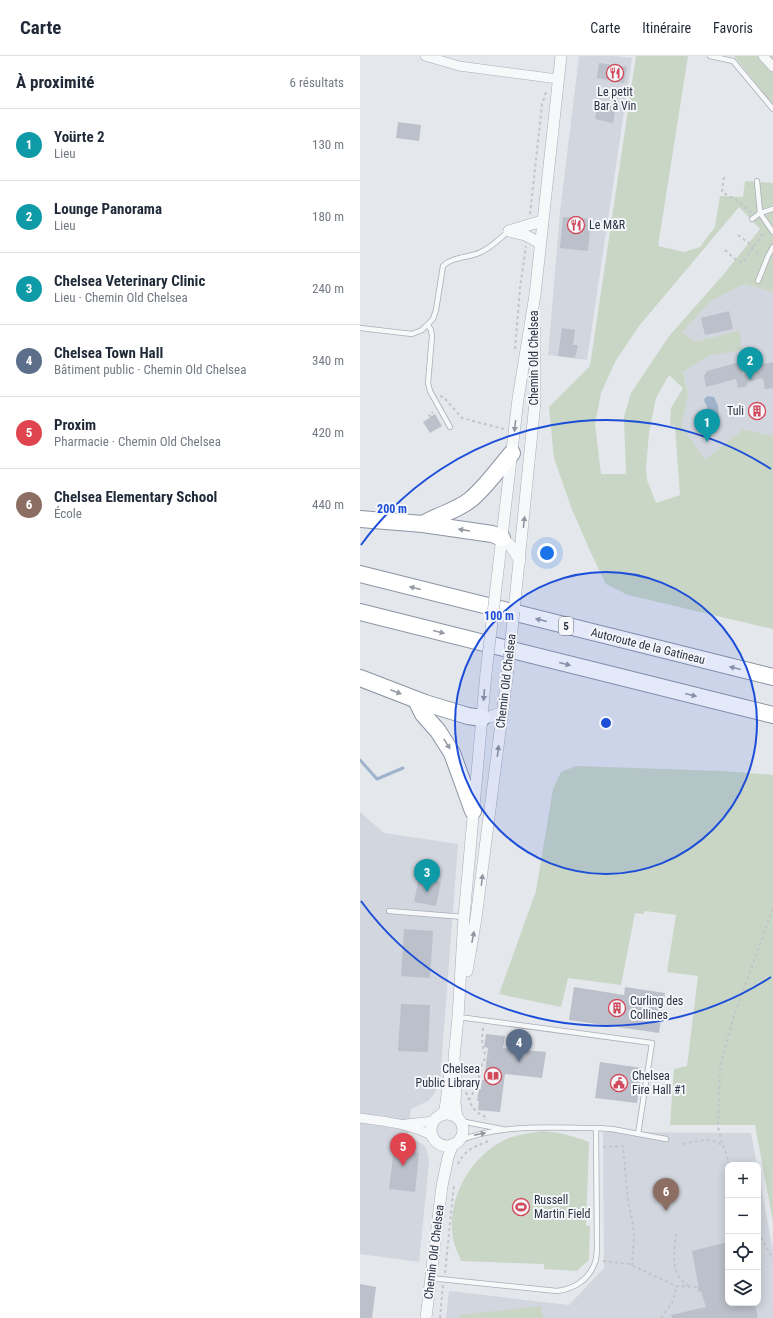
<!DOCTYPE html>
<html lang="fr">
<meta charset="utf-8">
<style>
:root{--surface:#fff;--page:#f2f2f3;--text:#1f2937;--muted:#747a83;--line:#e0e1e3;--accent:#db2777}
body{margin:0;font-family:"Roboto Condensed",sans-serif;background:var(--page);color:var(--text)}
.controls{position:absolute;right:12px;bottom:12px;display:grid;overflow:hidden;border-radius:8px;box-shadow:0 2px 10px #0003}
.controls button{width:36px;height:36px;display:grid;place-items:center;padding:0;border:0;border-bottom:1px solid var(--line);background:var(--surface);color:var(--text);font:20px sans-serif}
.you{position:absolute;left:187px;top:497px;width:14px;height:14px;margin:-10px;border:3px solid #fff;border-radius:50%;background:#1a73e8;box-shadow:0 0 0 6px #1a73e833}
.badge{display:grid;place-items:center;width:26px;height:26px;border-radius:50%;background:var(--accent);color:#fff;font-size:13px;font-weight:700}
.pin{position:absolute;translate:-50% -33px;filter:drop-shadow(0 1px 2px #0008)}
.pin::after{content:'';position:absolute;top:21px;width:14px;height:12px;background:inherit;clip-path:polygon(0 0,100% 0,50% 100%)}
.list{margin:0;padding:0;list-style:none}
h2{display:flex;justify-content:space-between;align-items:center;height:52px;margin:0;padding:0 16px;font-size:17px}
h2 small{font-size:13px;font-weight:400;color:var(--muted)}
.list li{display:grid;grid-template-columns:26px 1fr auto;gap:12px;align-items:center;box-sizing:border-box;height:72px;padding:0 16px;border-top:1px solid var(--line)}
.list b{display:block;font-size:15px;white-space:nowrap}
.list p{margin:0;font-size:13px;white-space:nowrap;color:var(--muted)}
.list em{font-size:13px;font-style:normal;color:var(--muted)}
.icon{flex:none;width:22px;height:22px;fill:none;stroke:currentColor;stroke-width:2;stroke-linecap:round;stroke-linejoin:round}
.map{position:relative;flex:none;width:413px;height:1262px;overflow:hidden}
header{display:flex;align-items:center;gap:24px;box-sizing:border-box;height:56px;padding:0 20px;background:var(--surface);border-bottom:1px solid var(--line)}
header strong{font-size:19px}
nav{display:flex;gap:22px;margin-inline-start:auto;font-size:14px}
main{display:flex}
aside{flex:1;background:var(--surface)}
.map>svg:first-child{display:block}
</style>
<header>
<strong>Carte</strong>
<nav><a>Carte</a><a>Itinéraire</a><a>Favoris</a></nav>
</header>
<main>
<aside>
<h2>À proximité<small>6 résultats</small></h2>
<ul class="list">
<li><span class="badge" style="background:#0f9aa8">1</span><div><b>Yoürte 2</b><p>Lieu</p></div><em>130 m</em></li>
<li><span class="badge" style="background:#0f9aa8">2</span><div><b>Lounge Panorama</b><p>Lieu</p></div><em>180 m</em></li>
<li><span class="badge" style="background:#0f9aa8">3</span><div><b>Chelsea Veterinary Clinic</b><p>Lieu · Chemin Old Chelsea</p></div><em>240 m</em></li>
<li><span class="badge" style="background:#5c6f8a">4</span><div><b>Chelsea Town Hall</b><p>Bâtiment public · Chemin Old Chelsea</p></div><em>340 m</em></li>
<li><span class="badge" style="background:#e0444e">5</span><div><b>Proxim</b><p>Pharmacie · Chemin Old Chelsea</p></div><em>420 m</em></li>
<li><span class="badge" style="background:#8d6e63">6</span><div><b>Chelsea Elementary School</b><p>École</p></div><em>440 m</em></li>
</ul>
</aside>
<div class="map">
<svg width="413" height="1262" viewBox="0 0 413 1262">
<rect width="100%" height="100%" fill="#e4e7ec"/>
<g fill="#d2d6de">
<path d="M219,0H254L272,2L227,304L188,299L200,156Z"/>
<path d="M384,228L413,236V380L383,373L345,404L321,368L326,351L328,338L323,316L348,300L380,294V274L335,286L322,276L351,245Z"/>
<path d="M0,756L24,777L98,788L80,1025L75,1037L68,1045L51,1053L48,1080L64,1089L67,1095L69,1106L59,1206L0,1198Z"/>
<path d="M243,1076L391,1077L397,1109H368V1247H398V1114L413,1195V1262H86L89,1235L209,1249L244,1212Z"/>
</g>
<g fill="#c9d6c5" fill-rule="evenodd">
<path d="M276,0H328L298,190L324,196L340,191L355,171L360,140L383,141L385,125L413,127V236L384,228L351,245L322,276L335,286L380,274L381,294L348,300L323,316L328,338L326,351L321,368L345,404L383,373L413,380V573L268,539L246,528L230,495L211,451L194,402L189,351L230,310ZM379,151L400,173L363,219L310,279L271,337L264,361L266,418H241L235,368L241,337L256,304L279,270ZM309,319L323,332L311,352L310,369L315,370L320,439L296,447L287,424L286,412L289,376L296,342Z"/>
<path d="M374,0H413V49Z"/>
<path d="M216,710L363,715L413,719V1166L395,1069H310L314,1013L327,1010L338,920L307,916L316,859L285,855L284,858L275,857L261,929L208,922L201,951L139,938L176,835L193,733L201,716Z"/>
<path d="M182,1075C199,1076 213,1080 229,1086L226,1170H230L229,1204L217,1215L184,1213V1208L101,1205C99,1199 96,1193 94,1187C84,1146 110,1098 149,1082C160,1078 171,1077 182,1075Z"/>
<path d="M181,1250L183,1262H100L99,1259Z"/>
</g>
<path fill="#9fb4cc" d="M348,340L354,341L358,350L359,362L353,364L349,363L347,351L344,344L345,342Z"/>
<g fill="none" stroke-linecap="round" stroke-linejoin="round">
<path stroke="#9fb4cc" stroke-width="3" d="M0,704L17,723L43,712"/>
</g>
<g fill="#bbc0ca">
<path d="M239,7L267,11L264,27L237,22Z"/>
<path d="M238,47L256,50L253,67L235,63Z"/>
<path d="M38,66L61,69L59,85L36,82Z"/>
<path d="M203,161L231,163L228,195L200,192Z"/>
<path d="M369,255L373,273L345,279L341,262Z"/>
<path d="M202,272L215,274L213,289H218L215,302L198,300Z"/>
<path d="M380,306L382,319L401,314L400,309L413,306V332L405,333L403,322L387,326V330L378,332L376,323L346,331L344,320L347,315Z"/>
<path d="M75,358L82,370L70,377L63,366Z"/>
<path d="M59,822L81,826L76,850L54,846Z"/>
<path d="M44,873L73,875L70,922L41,920Z"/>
<path d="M214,931L264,939L265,931L305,937L299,977L209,964Z"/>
<path d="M41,948L70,949L68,996L38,995Z"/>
<path d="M126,978L145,980L143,992L186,996L182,1022L145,1018L140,1056L118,1054L119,1045H117L119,1033H121L122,1024H124L128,992L124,991Z"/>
<path d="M240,1006L282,1012L277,1047L235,1042Z"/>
<path d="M34,1094L59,1097L55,1136L29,1133Z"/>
<path d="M368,1186V1247H395L398,1262H312L311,1259L346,1251L341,1235L338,1236V1228L332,1195Z"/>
<path d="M0,1228L16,1231L12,1262H0Z"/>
</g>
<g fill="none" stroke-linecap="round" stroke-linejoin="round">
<g stroke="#a9aeb7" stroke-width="6">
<g id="service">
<path d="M350,0L373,5L413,53"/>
<path d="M397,125L400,157L413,176"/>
<path d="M392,163L400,157L413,153"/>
<path d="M398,225L408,200L413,191"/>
<path d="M68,269L71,274L72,280L68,327L70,335L90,371"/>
<path d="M0,272L52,278L62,274L73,263L76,254L83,210C93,200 110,202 121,196C132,191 140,182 149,175"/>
<path d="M29,855L104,861"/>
<path d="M99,961L292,987L278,1078"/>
<path d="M100,1065L142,1073"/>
<path d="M236,1072L252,1073L306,1083"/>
<path d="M70,1222L197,1235C214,1233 228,1224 234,1209C237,1203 237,1196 237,1190L236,1072C192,1072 138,1067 97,1086"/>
</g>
</g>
<g stroke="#a9aeb7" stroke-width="10">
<g id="minor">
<path d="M65,0L99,10L198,23"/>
<path d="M403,0L413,11"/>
<path d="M0,1062C27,1066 48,1067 73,1080"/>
<path d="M46,1068L74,1065"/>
</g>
</g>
<g stroke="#a9aeb7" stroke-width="12">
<g id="tertiary">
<path d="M149,175L182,165"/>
<path d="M149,175L165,179L180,187"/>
<path d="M142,482L150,489L160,505"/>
<path d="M137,523L158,343L175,239L201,0"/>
<path d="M154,555L175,346V274"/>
<path d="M122,662L130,661L143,656"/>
<path d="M107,915L116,862L147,621"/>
<circle cx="87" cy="1074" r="16"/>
<path d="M81,1059L85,1054L90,1016"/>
<path d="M97,1061L95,1048L96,1022L94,1002L98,961L104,861L126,617"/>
<path d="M66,1262L82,1130L88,1101L93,1088"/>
</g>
</g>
<g stroke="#8b94a3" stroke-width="18">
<g id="motorway">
<path d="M0,463L63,468L132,478L142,482"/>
<path d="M63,468C78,459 96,455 110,444C126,431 138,413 152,397"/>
<path d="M0,518L413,621"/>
<path d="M0,556L413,659"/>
<path d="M0,622L65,647L108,660L122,662"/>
<path d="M56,644L63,658L78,675L92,697L113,755"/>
</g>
</g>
<g stroke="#c2c5cb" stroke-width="2" stroke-dasharray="3 3" stroke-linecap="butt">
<path d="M364,121L362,136L378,145L391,157"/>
<path d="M170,158L182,49L186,36"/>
<path d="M378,179L390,188L400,201"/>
<path d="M365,194L377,205L383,206L404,176"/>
<path d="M155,293L160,232L166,190"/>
<path d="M80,340L83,341L86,344L102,362L144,373"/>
<path d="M71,361L69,359L73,356"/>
<path d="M123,972C122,983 121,992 127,1001"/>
<path d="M106,1036C110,1048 113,1056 126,1061L125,1064"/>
<path d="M109,1044L112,1039L119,1021L123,1005L126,1002L134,999"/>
<path d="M323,1088C337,1085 349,1081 362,1089"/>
<path d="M243,1091L263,1090L268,1145L273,1168L274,1181L272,1209"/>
<path d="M98,1108C104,1095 114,1090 127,1086V1084"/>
<path d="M370,1109L362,1086L358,1071L360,1011L373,963L413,852"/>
<path d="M398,1176L413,1203"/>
<path d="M316,1178C315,1190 312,1206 317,1217C319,1223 325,1227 330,1231"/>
<path d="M243,1205L269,1208L316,1230L338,1231"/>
<path d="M85,1217L94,1128"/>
<path d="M80,1262L83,1229"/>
<path d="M301,1262L314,1244L316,1230"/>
</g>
<use href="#service" stroke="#f7f8fa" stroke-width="4.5"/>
<use href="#minor" stroke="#f7f8fa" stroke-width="9"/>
<use href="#tertiary" stroke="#f7f8fa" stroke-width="11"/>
<use href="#motorway" stroke="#fff" stroke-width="16"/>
<g stroke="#a9aeb7" stroke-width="12" stroke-linecap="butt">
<g id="tertiary-bridge">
<path d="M126,617L137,523"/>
<path d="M147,621L154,555"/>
</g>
</g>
<use href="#tertiary-bridge" stroke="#f7f8fa" stroke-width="11"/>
</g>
<defs><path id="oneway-solid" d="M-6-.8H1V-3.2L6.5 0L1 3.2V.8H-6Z"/></defs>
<g fill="#9196a0">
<use href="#oneway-solid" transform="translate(155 370) rotate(96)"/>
<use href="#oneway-solid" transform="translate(164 466) rotate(-84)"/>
<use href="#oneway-solid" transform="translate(124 639) rotate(95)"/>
<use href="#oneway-solid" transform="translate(138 695) rotate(-83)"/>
<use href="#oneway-solid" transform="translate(122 824) rotate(-83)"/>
<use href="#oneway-solid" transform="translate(113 881) rotate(-79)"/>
<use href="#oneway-solid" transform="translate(120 1078) rotate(-11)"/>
</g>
<g fill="#959aa2">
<use href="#oneway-solid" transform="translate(104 474) rotate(-171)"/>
<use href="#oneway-solid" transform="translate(55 532) rotate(-166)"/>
<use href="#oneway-solid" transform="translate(181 564) rotate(-166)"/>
<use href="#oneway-solid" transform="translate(79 576) rotate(14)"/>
<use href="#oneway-solid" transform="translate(205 608) rotate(14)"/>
<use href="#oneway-solid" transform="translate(375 612) rotate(-166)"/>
<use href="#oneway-solid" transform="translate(36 636) rotate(21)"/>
<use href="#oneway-solid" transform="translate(331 639) rotate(14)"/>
<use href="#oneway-solid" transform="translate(87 688) rotate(58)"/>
</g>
<circle cx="246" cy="667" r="151" fill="#1d4ed8" fill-opacity=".12"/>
<g fill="none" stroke="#1d4ed8" stroke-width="2">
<circle cx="246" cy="667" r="151"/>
<path d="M411 921A303 303 0 0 1 1 845M1 489A303 303 0 0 1 411 413"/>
</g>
<defs>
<g id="restaurant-ring" transform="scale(0.9)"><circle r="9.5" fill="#f4f6f9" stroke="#d1495b" stroke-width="1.5"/><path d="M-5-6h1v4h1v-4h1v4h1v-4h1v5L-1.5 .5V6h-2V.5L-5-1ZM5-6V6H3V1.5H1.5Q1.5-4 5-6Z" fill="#d1495b"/></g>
<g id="building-ring" transform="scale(0.9)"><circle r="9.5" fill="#f4f6f9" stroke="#d1495b" stroke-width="1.5"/><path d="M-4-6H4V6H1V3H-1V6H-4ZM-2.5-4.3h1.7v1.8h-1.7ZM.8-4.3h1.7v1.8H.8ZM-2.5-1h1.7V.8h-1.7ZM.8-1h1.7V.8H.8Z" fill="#d1495b"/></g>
<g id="library-ring" transform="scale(0.9)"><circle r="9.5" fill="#f4f6f9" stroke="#d1495b" stroke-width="1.5"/><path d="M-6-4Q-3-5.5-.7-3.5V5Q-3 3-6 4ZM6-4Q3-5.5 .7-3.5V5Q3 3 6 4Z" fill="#d1495b"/></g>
<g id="civic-ring" transform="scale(0.9)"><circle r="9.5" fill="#f4f6f9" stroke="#d1495b" stroke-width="1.5"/><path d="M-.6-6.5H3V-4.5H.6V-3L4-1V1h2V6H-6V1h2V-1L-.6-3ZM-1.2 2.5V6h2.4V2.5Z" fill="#d1495b"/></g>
<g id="stadium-ring" transform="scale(0.9)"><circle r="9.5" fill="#f4f6f9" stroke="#d1495b" stroke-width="1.5"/><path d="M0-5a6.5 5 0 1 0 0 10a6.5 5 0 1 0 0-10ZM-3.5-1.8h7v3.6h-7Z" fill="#d1495b"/></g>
</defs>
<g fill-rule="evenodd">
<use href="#restaurant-ring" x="255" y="17"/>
<use href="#restaurant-ring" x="216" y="169"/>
<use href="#building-ring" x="397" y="355"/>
<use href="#building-ring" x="257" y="952"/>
<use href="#library-ring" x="133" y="1020"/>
<use href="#civic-ring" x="259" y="1027"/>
<use href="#stadium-ring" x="161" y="1151"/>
</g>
<g text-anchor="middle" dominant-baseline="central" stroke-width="4" stroke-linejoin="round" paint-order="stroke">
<rect fill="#f4f6f9" stroke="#676e7b" stroke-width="1" x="199" y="561" width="14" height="18" rx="3"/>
<g font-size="11" font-weight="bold" fill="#2b3445">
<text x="206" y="570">5</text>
</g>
<g font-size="12" fill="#2b3445" stroke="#f4f6f9" text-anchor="start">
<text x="255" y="36" text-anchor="middle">Le petit<tspan x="255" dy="14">Bar à Vin</tspan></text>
<text x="229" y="169">Le M&amp;R</text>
<text x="384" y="355" text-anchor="end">Tuli</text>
<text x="270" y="945">Curling des<tspan x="270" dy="14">Collines</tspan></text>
<text x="120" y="1013" text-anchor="end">Chelsea<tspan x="120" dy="14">Public Library</tspan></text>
<text x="272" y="1020">Chelsea<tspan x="272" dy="14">Fire Hall #1</tspan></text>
<text x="174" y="1144">Russell<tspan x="174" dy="14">Martin Field</tspan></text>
</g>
<g font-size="12" fill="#2b3445" stroke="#f4f6f9">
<text transform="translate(174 302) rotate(-90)">Chemin Old Chelsea</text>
<text transform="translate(288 590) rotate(14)">Autoroute de la Gatineau</text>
<text transform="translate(146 625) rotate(-83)">Chemin Old Chelsea</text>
<text transform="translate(74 1196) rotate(-83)">Chemin Old Chelsea</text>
</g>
</g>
<circle cx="246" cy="667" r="6" fill="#1d4ed8" stroke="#f4f6f9" stroke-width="2"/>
<g font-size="12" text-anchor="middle" font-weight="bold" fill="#1d4ed8" stroke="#f4f6f9" stroke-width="4" stroke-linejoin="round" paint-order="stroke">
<text x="32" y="457">200 m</text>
<text x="139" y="564">100 m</text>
</g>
</svg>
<div class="controls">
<button>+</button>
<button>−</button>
<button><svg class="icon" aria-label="locate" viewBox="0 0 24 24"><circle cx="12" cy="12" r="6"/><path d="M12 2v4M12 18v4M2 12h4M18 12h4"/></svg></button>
<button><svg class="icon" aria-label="layers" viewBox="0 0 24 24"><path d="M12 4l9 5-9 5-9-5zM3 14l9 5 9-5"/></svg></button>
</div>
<div class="you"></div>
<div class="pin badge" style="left:347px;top:386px;background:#0f9aa8">1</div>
<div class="pin badge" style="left:390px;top:324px;background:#0f9aa8">2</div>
<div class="pin badge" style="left:67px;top:836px;background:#0f9aa8">3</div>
<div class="pin badge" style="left:159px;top:1006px;background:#5c6f8a">4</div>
<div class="pin badge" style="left:43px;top:1110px;background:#e0444e">5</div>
<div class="pin badge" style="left:306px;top:1155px;background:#8d6e63">6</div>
</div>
</main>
